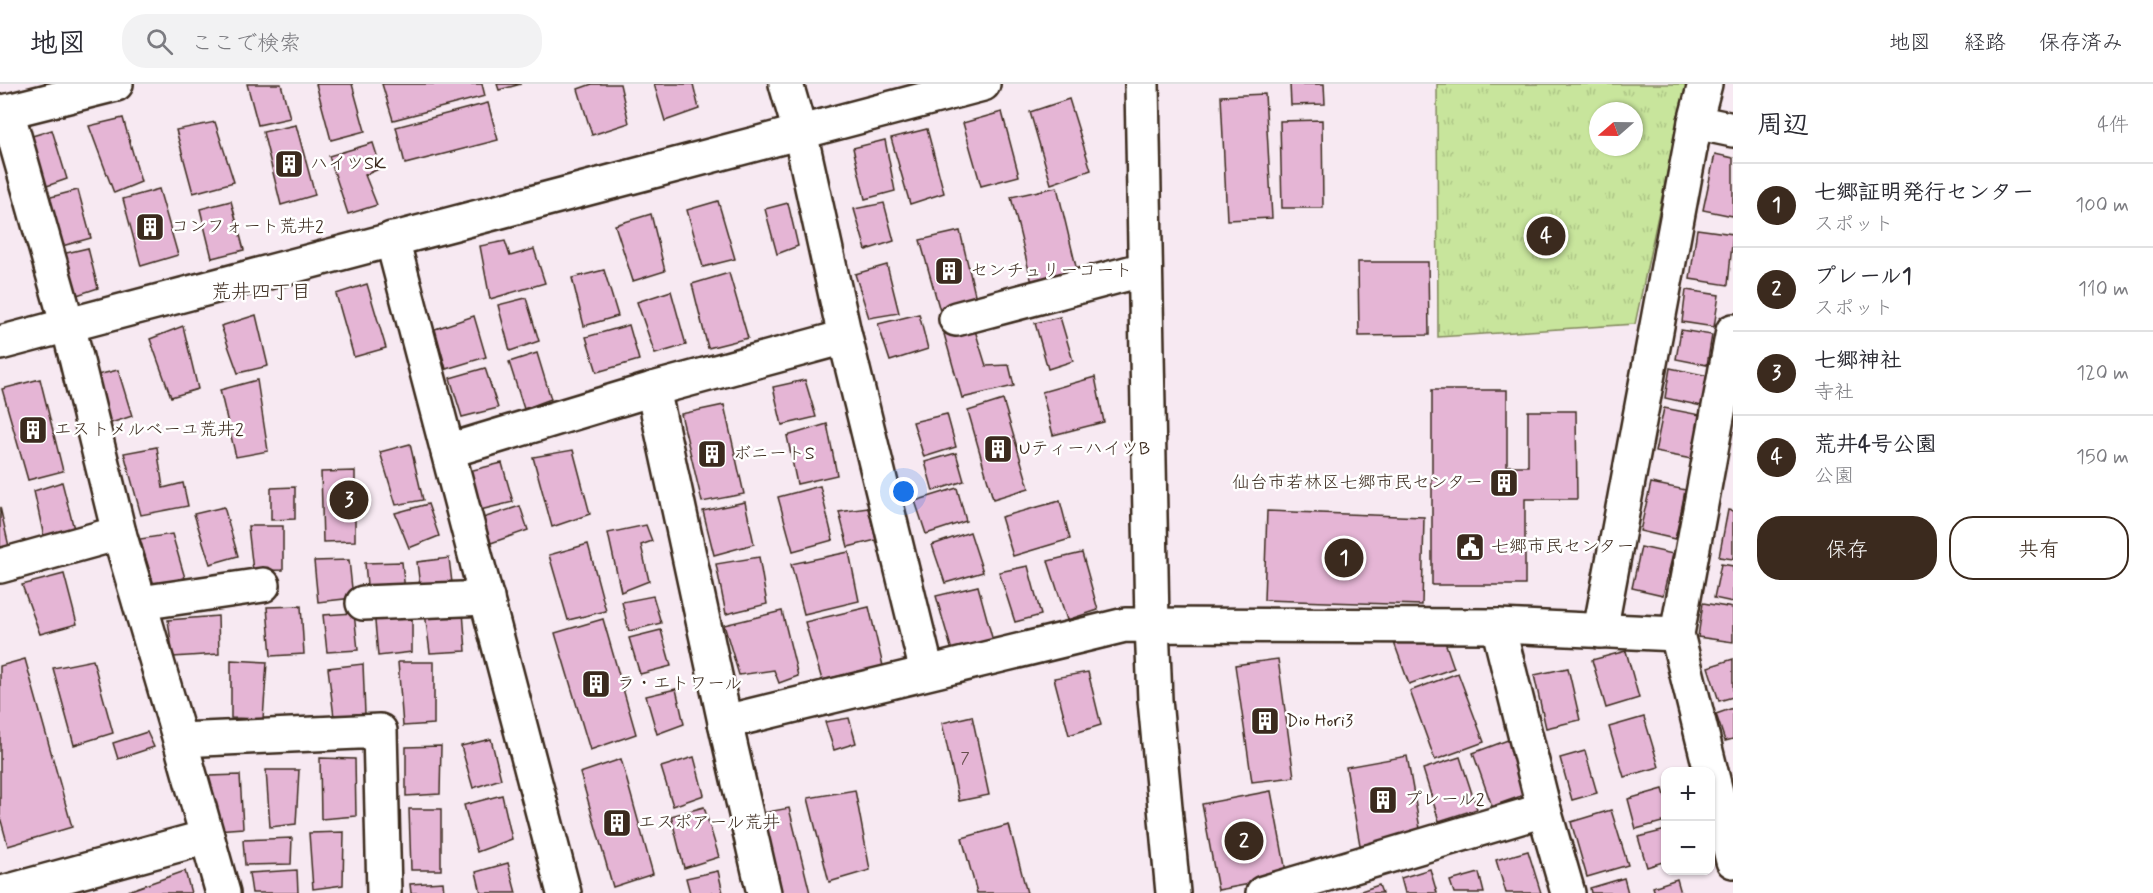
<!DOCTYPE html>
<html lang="ja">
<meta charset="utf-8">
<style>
:root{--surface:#fff;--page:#f2f2f3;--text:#2b2b33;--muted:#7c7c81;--line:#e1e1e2;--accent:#3b2a1e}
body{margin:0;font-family:Mynerve,"Klee One",sans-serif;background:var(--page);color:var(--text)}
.controls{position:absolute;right:18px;bottom:18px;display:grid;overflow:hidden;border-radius:12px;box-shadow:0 2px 4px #0004}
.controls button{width:54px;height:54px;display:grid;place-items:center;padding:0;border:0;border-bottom:2px solid var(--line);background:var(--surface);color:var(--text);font:30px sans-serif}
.compass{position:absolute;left:1589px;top:18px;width:54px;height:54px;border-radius:50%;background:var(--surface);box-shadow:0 2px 4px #0004;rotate:250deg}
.you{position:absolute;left:904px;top:408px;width:21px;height:21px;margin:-15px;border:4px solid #fff;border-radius:50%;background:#1a73e8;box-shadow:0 0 0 9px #1a73e833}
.badge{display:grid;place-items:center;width:39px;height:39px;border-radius:50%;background:var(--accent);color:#fff;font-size:20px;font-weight:700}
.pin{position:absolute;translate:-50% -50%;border:3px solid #fff;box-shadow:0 2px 6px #0006}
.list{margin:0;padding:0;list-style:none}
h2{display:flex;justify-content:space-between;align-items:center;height:78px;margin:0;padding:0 24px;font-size:26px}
h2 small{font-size:20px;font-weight:400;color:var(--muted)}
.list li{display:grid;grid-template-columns:39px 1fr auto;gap:18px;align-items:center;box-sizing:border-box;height:84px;padding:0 24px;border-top:2px solid var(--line)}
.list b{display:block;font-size:22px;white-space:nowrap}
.list p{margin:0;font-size:20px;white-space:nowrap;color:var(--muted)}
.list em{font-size:20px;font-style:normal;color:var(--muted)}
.actions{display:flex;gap:12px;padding:18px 24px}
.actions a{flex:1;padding:14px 0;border:2px solid var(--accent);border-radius:24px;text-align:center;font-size:21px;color:var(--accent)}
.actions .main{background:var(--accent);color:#fff}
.icon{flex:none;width:33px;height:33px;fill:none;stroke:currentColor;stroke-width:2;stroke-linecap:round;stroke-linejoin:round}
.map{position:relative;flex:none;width:1733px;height:809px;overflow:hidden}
header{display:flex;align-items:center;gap:36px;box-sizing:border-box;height:84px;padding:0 30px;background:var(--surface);border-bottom:2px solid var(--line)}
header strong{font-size:28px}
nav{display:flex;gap:33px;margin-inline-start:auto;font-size:21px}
.search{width:420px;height:54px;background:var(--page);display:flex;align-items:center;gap:15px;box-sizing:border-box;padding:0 21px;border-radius:24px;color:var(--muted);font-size:22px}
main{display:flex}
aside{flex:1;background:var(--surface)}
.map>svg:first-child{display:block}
</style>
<header>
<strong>地図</strong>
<div class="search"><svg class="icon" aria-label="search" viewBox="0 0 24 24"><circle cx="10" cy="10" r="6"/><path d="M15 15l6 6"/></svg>ここで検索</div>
<nav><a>地図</a><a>経路</a><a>保存済み</a></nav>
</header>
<main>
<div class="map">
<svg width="1733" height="809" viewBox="0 0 1733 809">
<defs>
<pattern id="park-tufts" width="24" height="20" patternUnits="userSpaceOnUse" patternTransform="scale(1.5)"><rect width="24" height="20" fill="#c8e59c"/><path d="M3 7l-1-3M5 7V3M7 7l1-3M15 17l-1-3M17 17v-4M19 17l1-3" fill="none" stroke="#adc586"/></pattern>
</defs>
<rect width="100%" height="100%" fill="#f7e9f2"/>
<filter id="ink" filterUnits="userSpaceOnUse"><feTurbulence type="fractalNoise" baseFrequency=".0167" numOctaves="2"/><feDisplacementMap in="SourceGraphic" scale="12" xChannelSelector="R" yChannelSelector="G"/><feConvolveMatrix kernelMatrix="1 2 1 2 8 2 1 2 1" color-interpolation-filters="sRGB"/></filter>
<g filter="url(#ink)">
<path fill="url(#park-tufts)" stroke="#82885d" stroke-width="1.5" fill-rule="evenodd" d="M1437,0H1686L1635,240L1438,253ZM1598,27H1634V63H1598Z"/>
<g fill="#e5b5d5" stroke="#3b2a1e" stroke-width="1.5">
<path d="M247,0H281L290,34L258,41Z"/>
<path d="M316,0H352L365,47L331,56Z"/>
<path d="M382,0H482L485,12L393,36Z"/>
<path d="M497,0H521L499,6Z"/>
<path d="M592,0H620L629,39L592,51L578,5Z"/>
<path d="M654,0H693L699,25L665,37Z"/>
<path d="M1290,0H1324L1325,20L1291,21Z"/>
<path d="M1265,10L1272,134L1227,136L1221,12Z"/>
<path d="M1069,15L1091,86L1051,100L1030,28Z"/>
<path d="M488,19L498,56L405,80L396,43Z"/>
<path d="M1002,28L1019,92L981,102L963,39Z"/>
<path d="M123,34L141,98L114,109L89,42Z"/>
<path d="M1322,36L1323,124H1282L1280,37Z"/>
<path d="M215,38L234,98L193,109L176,46Z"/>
<path d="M296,41L315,111L281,121L263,48Z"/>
<path d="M927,45L944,109L910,120L891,54Z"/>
<path d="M52,46L67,95L44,103L29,53Z"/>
<path d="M885,56L895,107L865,115L853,64Z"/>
<path d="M373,59L381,84L365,91L377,121L348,130L329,72Z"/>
<path d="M1715,70L1733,74V132L1703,126Z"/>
<path d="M1057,103L1078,191L1033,203L1011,113Z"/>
<path d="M159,105L178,171L141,182L123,115Z"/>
<path d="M78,106L91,154L62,162L47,114Z"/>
<path d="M231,117L244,166L212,174L200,125Z"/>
<path d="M718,117L735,175L703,183L687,126Z"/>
<path d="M788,119L798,162L777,170L765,125Z"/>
<path d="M884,119L894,157L866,166L854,125Z"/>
<path d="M651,130L665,187L633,197L615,141Z"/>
<path d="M1697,145L1733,150L1728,201L1690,195Z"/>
<path d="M960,147L977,219L940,227L920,156Z"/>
<path d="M505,157L510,172L534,165L545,199L490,215L480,162Z"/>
<path d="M88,164L98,204L74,212L62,170Z"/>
<path d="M1358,178H1428L1429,251L1359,252Z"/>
<path d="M887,181L899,229L869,234L855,190Z"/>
<path d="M604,186L618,232L584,242L572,194Z"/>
<path d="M729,189L748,254L708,264L692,200Z"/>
<path d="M367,200L386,264L354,273L336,210Z"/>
<path d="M1686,206L1719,211L1714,243L1682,238Z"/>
<path d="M671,207L686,261L655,270L637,218Z"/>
<path d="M526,214L539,257L510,267L498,221Z"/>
<path d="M919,230L928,265L890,277L878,240Z"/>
<path d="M256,231L268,282L238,289L221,242Z"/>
<path d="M474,232L486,273L446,285L435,245Z"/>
<path d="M1060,233L1073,277L1048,285L1035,239Z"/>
<path d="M629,241L639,276L597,288L586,253Z"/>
<path d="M183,242L198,305L171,313L150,255Z"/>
<path d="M974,243L986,282L1009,281L1014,302L962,314L944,250Z"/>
<path d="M1681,246L1712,251L1707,281L1676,275Z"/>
<path d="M537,269L551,315L524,325L509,278Z"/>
<path d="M485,284L498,324L462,333L450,294Z"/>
<path d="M1670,284L1709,292L1702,322L1665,314Z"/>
<path d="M118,286L132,332L108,340L93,292Z"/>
<path d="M1095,293L1104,338L1053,351L1042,308Z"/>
<path d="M40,295L63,387L28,396L2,305Z"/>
<path d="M257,296L268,367L236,373L220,306Z"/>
<path d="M805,296L816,333L782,341L773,303Z"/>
<path d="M1432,306H1507V382H1528V327H1576L1577,415H1525V501H1432Z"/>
<path d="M1003,316L1029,404L993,415L968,327Z"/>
<path d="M724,321L744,410L702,418L681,330Z"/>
<path d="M1664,324L1700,331L1692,375L1655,368Z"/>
<path d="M947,330L956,363L924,373L913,338Z"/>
<path d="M827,340L837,391L797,400L787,352Z"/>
<path d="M410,360L423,416L396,421L380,368Z"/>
<path d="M157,363L163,404L183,399L188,422L141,431L124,369Z"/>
<path d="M573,366L590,430L552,443L533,373Z"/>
<path d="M956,369L964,397L933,407L925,378Z"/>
<path d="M502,379L513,418L480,426L469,387Z"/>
<path d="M355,387V457L323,458L321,388Z"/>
<path d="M62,398L74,445L44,453L34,407Z"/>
<path d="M1651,399L1686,406L1675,455L1640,447Z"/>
<path d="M820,402L833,456L793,467L778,413Z"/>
<path d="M295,403V435L271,436V404Z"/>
<path d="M957,404L966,437L926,450L915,417Z"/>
<path d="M1060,417L1070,455L1013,472L1001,433Z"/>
<path d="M745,418L754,460L714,471L703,427Z"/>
<path d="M428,420L439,452L409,464L395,429Z"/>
<path d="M520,422L528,446L491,459L483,434Z"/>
<path d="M0,423L10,467L0,470Z"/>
<path d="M224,423L238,472L210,480L194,430Z"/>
<path d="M868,424L876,456L848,463L839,428Z"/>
<path d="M1728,426L1733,427V475L1719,473Z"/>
<path d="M1267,427L1424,433L1422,521L1264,516Z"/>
<path d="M646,441L652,457L641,461L649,497L621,508L608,449Z"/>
<path d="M248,442H283V486L253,487Z"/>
<path d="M970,448L983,488L945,499L932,461Z"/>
<path d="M172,450L185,494L154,501L140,455Z"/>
<path d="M588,460L606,527L568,536L549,471Z"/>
<path d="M1641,463L1673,470L1663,511L1632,504Z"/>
<path d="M849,468L859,517L804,530L791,480Z"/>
<path d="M1082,469L1098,526L1067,536L1048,477Z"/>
<path d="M759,473L767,520L726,530L716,480Z"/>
<path d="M449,474L453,507L421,511L417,478Z"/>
<path d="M349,476L353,514L318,518L314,477Z"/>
<path d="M402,478L405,507L368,512L365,479Z"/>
<path d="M1721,480L1733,482V518L1714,514Z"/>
<path d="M1028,482L1041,531L1015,538L999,488Z"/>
<path d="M64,490L77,540L40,550L22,501Z"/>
<path d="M978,502L993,557L952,567L936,512Z"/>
<path d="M653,512L661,539L629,547L622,518Z"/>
<path d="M1703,519L1733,524V558L1698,553Z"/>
<path d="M301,522L304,570L271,572L267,523Z"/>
<path d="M869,523L883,582L822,596L805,538Z"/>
<path d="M374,526H412V568L378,572Z"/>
<path d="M782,527L798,592L779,599L774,586L739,591L724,541Z"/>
<path d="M425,528H463L466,567L430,569Z"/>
<path d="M354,529L358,566L327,568L323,531Z"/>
<path d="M218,532L219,570L173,573L168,536Z"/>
<path d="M603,535L636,650L590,666L555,549Z"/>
<path d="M661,546L671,582L640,590L629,554Z"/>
<path d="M1443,552L1454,584L1409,600L1392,553Z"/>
<path d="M1626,567L1639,614L1606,624L1592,576Z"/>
<path d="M25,575L72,743L8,762L0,733V582Z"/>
<path d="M1278,575L1294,693L1252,698L1235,581Z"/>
<path d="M1733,575V613L1719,617L1708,583Z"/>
<path d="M93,576L113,649L74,661L53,584Z"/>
<path d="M231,576L267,578L263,635L231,634Z"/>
<path d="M398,578H434V640L403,642Z"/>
<path d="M363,580L365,630L334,633L328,584Z"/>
<path d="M1568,584L1580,636L1546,644L1534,591Z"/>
<path d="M1088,588L1101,641L1069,651L1054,594Z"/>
<path d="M1458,589L1484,658L1435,676L1410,607Z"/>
<path d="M676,605L684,640L657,650L646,612Z"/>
<path d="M1733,624V655L1725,657L1716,630Z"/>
<path d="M972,632L989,711L959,717L942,639Z"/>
<path d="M1644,633L1659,683L1624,693L1609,643Z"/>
<path d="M849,634L856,659L834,666L825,638Z"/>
<path d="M147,648L154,663L118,675L113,659Z"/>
<path d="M1516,653L1535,707L1496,721L1493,725L1473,669Z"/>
<path d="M491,655L501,695L473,704L461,662Z"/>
<path d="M441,662L440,710L406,712V663Z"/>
<path d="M1585,667L1597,709L1572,716L1560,674Z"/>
<path d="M1407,672L1421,750L1360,761L1346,683Z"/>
<path d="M694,673L704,711L673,722L661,683Z"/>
<path d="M1460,673L1477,725L1439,737L1423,685Z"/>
<path d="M320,674L355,675L356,732L321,735Z"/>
<path d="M621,675L653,790L613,803L580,689Z"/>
<path d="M266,686H299L296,740L270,743Z"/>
<path d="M240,691L243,744L216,746L209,692Z"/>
<path d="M1663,705L1666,715V737L1636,745L1628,715Z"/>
<path d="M855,706L870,786L829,798L808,714Z"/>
<path d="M1271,707L1287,793L1218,806L1202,720Z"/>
<path d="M502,711L512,755L477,768L464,721Z"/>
<path d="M704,723L719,773L684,784L671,732Z"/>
<path d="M789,724L810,809H781L762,729Z"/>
<path d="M409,725H441V786H411Z"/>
<path d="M1611,726L1628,781L1587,793L1571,738Z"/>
<path d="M1009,741L1027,809H977L962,754Z"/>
<path d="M1666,746V777L1647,783L1638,753Z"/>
<path d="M344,748L343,801L313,805L309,749Z"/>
<path d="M292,754L291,780L245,781L243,756Z"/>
<path d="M1528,767L1541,809H1506L1496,776Z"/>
<path d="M508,779L516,809H481L476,788Z"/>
<path d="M1430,785L1437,809H1405L1401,794Z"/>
<path d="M297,786L298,809H252L249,789Z"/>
<path d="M185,787L191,809H129L128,807Z"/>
<path d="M718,787L723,809H690L686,794Z"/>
<path d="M1479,789L1484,809H1454L1450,797Z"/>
<path d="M1624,794L1628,809H1591L1590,804Z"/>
<path d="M1677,795L1681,809H1655L1653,803Z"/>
<path d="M443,798L444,809H411L410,800Z"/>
<path d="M1379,801L1382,809H1355Z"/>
</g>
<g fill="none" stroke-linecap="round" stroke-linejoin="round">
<g stroke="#3b2a1e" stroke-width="38">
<g id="minor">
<path d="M786,0L800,48L845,253L927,588"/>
<path d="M1142,0L1152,540L1155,616L1173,809"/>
<path d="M7,27L71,253L119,449L180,656L223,809"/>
<path d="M0,29L116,0"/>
<path d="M1695,38L1733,46"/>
<path d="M392,155L564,809"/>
<path d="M956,235L1145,185"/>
<path d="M1733,247L1677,550L1733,777"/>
<path d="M0,259L983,0"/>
<path d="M653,305L725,638L764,809"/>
<path d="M448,367L653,305L845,253"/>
<path d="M0,482L119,449"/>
<path d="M140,519L263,501"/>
<path d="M363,519L487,514"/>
<path d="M1498,542L1544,726L1568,809"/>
<path d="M1600,547L1695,38L1705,0"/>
<path d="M725,638L1125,541L1498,542L1677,550"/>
<path d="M180,656L380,647L384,809"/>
<path d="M2,809L207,753"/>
<path d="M1263,809L1544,726"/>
</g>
</g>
<use href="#minor" stroke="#fff" stroke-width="33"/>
</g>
</g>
<defs>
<g id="building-square" transform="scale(1.5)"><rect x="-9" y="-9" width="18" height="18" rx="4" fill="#3b2a1e" stroke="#fff"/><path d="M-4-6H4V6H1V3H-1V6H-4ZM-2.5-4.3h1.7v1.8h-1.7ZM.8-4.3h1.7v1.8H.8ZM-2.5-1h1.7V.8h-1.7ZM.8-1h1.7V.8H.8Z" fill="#fff"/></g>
<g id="civic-square" transform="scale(1.5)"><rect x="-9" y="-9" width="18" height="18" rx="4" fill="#3b2a1e" stroke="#fff"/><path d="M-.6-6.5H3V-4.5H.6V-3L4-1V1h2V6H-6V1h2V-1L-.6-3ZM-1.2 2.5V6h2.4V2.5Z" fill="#fff"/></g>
</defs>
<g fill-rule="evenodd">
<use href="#building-square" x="289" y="80"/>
<use href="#building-square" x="150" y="143"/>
<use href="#building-square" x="949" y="187"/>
<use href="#building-square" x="33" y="346"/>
<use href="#building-square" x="998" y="365"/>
<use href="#building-square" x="712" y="370"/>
<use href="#building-square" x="1504" y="399"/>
<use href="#civic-square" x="1470" y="463"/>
<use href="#building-square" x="596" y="600"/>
<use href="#building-square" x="1265" y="637"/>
<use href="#building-square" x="1383" y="716"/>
<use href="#building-square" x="617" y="739"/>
</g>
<g text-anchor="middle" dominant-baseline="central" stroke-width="5" stroke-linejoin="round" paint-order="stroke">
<g font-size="15" fill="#664d4c">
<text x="965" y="675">7</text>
</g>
<g font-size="18" fill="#3b2a1e" stroke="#fff" text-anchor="start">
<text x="310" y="80">ハイツSK</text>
<text x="171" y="143">コンフォート荒井2</text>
<text x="970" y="187">センチュリーコート</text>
<text x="54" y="346">エストメルベーユ荒井2</text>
<text x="1019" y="365">UティーハイツB</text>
<text x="733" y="370">ボニートS</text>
<text x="1483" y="399" text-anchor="end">仙台市若林区七郷市民センター</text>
<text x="1491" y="463">七郷市民センター</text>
<text x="617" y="600">ラ・エトワール</text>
<text x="1286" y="637">Dio Hori3</text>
<text x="1404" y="716">プレール2</text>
<text x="638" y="739">エスポアール荒井</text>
</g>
<g font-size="20" fill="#3b2a1e" stroke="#fff">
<text x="261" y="208">荒井四丁目</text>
</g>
</g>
</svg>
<div class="controls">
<button>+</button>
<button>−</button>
</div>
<svg class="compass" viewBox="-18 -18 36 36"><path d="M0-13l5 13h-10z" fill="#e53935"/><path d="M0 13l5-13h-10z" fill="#7c7c81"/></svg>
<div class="you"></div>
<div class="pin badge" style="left:1344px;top:474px">1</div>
<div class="pin badge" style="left:1244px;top:757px">2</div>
<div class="pin badge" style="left:349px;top:416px">3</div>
<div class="pin badge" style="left:1546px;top:152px">4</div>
</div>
<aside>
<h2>周辺<small>4件</small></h2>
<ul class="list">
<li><span class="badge">1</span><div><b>七郷証明発行センター</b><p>スポット</p></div><em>100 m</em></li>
<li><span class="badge">2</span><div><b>プレール1</b><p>スポット</p></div><em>110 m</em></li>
<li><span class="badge">3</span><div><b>七郷神社</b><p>寺社</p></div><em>120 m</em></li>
<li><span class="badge">4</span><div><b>荒井4号公園</b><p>公園</p></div><em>150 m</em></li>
</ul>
<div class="actions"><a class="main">保存</a><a>共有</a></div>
</aside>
</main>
